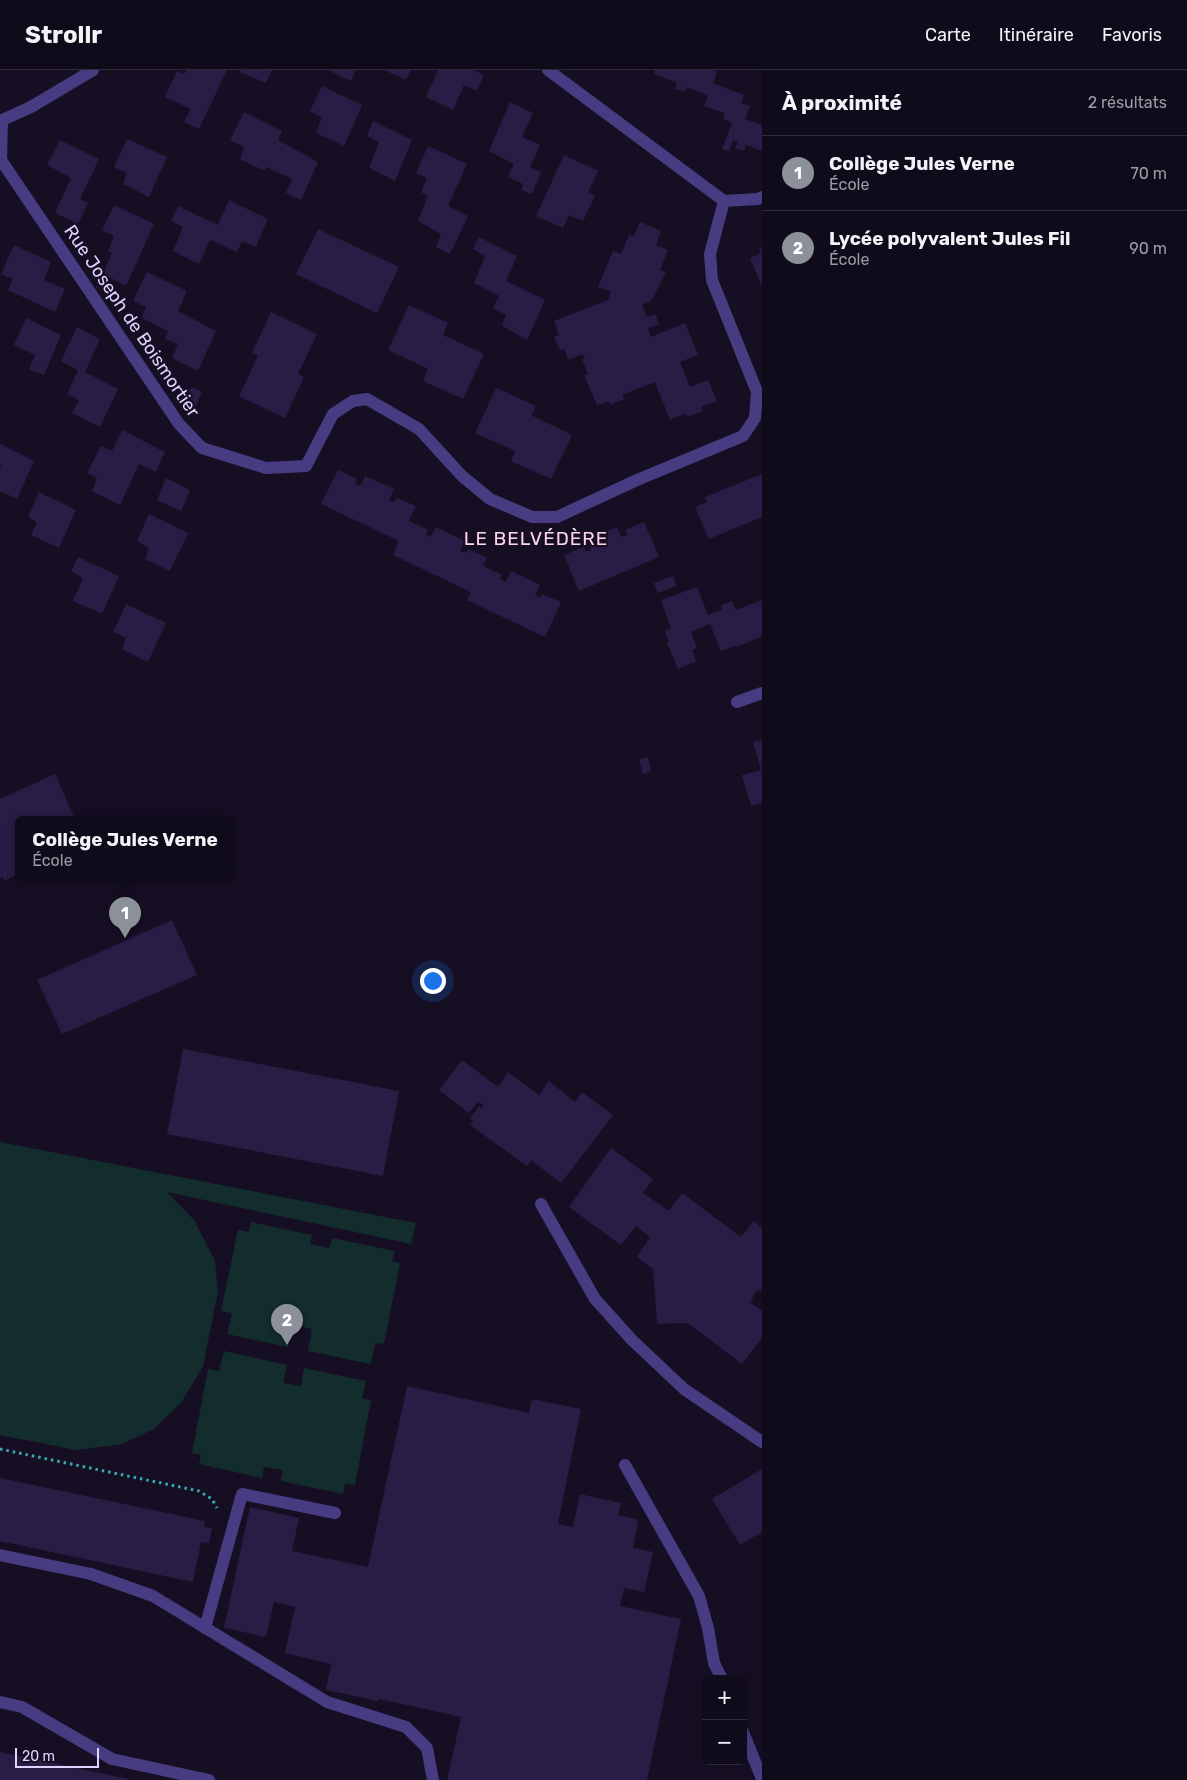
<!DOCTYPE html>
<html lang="fr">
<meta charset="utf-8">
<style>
:root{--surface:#100b1b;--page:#191424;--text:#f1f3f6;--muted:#9c9ba3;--line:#302b3a;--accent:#8c9099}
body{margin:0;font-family:Rubik,sans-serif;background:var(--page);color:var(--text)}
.controls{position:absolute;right:15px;bottom:15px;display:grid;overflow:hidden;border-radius:8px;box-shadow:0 5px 20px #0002}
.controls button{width:45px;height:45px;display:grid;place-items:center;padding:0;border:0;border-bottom:1px solid var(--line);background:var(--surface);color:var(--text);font:25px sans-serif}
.scale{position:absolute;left:15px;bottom:12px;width:84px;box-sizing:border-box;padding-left:5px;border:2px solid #ded4fe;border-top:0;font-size:14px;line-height:18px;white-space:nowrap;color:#ded4fe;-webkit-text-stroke:4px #160f24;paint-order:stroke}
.you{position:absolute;left:432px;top:910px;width:18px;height:18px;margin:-12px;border:4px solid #fff;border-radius:50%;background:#1a73e8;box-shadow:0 0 0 8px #1a73e833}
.badge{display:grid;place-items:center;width:32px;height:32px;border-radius:50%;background:var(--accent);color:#fff;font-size:16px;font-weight:700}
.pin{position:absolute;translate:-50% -41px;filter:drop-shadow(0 1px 2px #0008)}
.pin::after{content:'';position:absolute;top:26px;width:18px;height:15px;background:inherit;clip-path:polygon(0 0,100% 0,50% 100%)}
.popup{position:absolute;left:15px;top:746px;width:220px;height:65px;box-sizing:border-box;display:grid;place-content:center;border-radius:8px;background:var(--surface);filter:drop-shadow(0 1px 4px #0005);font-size:16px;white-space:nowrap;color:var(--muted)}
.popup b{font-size:19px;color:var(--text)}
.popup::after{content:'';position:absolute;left:50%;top:100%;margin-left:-10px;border:10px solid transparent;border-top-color:var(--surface)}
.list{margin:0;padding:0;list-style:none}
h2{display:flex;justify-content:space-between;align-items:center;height:65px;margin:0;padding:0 20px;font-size:21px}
h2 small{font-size:16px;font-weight:400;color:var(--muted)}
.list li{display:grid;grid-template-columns:32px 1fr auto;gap:15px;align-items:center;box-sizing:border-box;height:75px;padding:0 20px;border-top:1px solid var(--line)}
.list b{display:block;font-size:19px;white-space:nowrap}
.list p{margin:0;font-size:16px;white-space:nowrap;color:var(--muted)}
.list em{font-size:16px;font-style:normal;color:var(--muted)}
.map{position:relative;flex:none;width:762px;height:1710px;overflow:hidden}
header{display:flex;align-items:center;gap:30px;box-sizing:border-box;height:70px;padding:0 25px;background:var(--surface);border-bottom:1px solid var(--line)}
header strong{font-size:24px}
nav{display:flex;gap:28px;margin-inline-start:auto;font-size:18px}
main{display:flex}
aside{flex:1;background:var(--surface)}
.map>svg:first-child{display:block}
</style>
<header>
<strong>Strollr</strong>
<nav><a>Carte</a><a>Itinéraire</a><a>Favoris</a></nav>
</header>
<main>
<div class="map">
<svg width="762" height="1710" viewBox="0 0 762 1710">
<rect width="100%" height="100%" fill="#160f24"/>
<g fill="#132c2e">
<path d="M0,1072L416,1153L411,1174L167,1122L194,1150L215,1191L218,1221L203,1296L181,1333L154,1359L122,1374L76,1380L0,1365Z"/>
<path d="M251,1152L312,1165L310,1174L329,1178L332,1168L395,1181L392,1191L400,1193L384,1274L375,1273L371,1294L308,1281L312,1259L293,1255L288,1277L227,1264L232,1243L221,1241L238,1160L249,1162Z"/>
<path d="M224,1281L287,1295L283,1313L301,1316L304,1298L366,1311L362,1328L371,1330L355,1415L345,1413L343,1424L281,1411L283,1400L264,1397L262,1408L199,1394L201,1385L192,1383L208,1299L219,1301Z"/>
</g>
<g fill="#291c45">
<path d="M186,0H227L199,59L184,52L191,39L165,27L177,1L184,4Z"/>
<path d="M241,0H272L266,13L240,2Z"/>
<path d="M328,0H356L351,11Z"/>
<path d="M384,0H411L406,10Z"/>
<path d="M438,0H473L484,5L477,21L464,15L453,40L426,27Z"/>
<path d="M655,0H713L717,2L713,13L744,25L741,33L750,36L745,49L762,55V81L746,75L744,81L735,78L738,72L733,70L729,81L722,79L732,53L723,49L725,43L704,36L708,25L687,17L685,22L675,19L677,13L654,4Z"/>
<path d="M322,16L362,35L344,76L316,63L322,47L310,41Z"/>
<path d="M510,32L533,43L522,67L540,75L530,97L541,102L532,124L521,120L523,114L508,107L514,94L489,81Z"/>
<path d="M244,42L282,61L278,70L318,92L301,130L286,123L292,109L266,97L265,101L240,89L244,77L230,70Z"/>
<path d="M373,51L412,70L395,111L369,98L379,72L367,66Z"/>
<path d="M127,69L167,87L149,127L123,114L127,103L114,97Z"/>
<path d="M60,70L99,89L80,129L88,133L78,154L55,143L71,108L47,95Z"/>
<path d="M428,76L467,94L448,136L468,146L450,184L436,177L441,164L418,151L428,126L421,122L427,108L416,103Z"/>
<path d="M564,85L598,101L588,122L595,126L583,151L569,145L563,158L536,146Z"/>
<path d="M229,130L268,149L256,177L242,171L237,182L210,170L199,194L173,181L183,157L171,151L178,136L218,155Z"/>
<path d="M114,135L154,154L126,216L103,204L112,183L108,181L114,166L102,160Z"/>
<path d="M640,152L661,161L656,175L668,180L660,200L666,202L651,231L642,235L647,247L655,244L659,254L648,258L651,267L685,253L698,285L680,292L690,317L708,310L717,331L701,337L703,341L687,347L686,343L670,350L655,312L622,325L624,329L610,335L609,331L597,335L584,305L588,304L582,289L585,288L583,284L568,290L564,279L560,280L554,267L559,265L554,251L608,230L611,222L598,217L613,181L621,184L629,165L634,166Z"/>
<path d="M318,159L399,197L377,243L296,204Z"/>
<path d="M479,167L517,186L506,211L545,230L527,270L502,256L506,245L493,238L499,226L474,213L485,186L473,179Z"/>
<path d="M14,175L51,192L44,210L65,219L55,242L8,220L13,209L1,204Z"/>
<path d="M762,177V217L750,188L761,183L759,178Z"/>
<path d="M147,202L187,221L178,241L216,261L198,301L172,288L178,274L165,269L168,261L142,248L146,237L133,231Z"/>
<path d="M409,235L448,253L443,265L484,284L463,329L423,311L428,299L388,280Z"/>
<path d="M271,242L317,264L298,304L304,307L285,348L239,326L258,286L252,283Z"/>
<path d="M26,248L61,265L44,305L29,299L35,285L14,275Z"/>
<path d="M77,257L100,269L85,302L118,319L100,357L72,343L79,330L67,324L78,300L61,291Z"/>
<path d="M191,317L202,322L192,343L181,338Z"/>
<path d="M496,318L536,336L531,345L572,365L551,409L511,391L515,381L475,363Z"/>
<path d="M122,360L165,382L156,402L139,394L120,435L92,421L97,408L87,403L101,376L112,381Z"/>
<path d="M0,374L34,391L17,429L0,421V398L1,394H0Z"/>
<path d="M338,400L357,409L355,414L360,416L365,406L394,419L389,430L394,432L397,428L416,436L409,451L428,460L426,465L431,467L436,457L465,471L460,481L465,483L468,479L487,488L483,496L502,505L500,509L506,512L511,501L540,515L535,525L540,528L542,524L561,532L545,567L467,530L471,522L393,485L399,471L321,434Z"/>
<path d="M762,404V447L709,469L695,437L707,432L705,427Z"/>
<path d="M166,408L190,420L181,441L157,430Z"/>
<path d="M39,422L76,440L59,478L31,465L37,452L28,447Z"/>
<path d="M149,444L188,463L170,501L145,489L149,478L137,471Z"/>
<path d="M644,452L659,487L579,521L564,485L584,477L586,482L591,480L587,469L617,457L621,467L627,465L625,460Z"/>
<path d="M78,487L119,506L102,544L73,531L83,508L71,501Z"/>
<path d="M673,506L676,516L658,523L654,513Z"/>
<path d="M697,517L708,545L722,539L721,535L732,531L736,540L762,530V566L737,577V575L721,581L710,554L691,562L697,578L692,580L696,591L678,599L667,573L669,572L665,560L671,558L661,530Z"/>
<path d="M126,534L166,553L148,592L122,579L126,568L113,562Z"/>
<path d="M762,670V733L751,736L742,705L761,700L753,672Z"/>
<path d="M648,687L651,701L643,704L639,690Z"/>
<path d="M55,704L75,749H19V804L4,811L3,807L0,808V729Z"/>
<path d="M172,850L197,905L62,964L37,910Z"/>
<path d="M183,979L399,1021L383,1106L167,1064Z"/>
<path d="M462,990L498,1017L508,1002L539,1025L549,1011L575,1032L582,1022L613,1045L561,1113L531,1090L527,1096L470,1055L473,1051L470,1049L479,1036L481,1038L484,1035L478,1032L469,1043L439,1020Z"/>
<path d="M611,1078L653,1109L643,1123L669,1141L682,1123L741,1167L754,1151L762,1158V1218L760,1221L758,1219L750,1232L762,1241V1268L742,1294L688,1253L657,1254L653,1199L637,1187L650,1167L636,1156L621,1175L569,1137Z"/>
<path d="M407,1316L529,1343L532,1329L581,1339L558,1454L573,1457L580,1424L621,1433L618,1445L636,1449L638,1452L633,1478L653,1482L644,1522L624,1518L620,1536L681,1549L647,1710H447L461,1647L379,1629L378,1631L326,1620L331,1594L285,1583L295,1537L274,1532L266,1567L224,1558L250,1437L299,1448L292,1481L368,1497Z"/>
<path d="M762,1399V1462L740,1475L712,1429Z"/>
<path d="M0,1408L205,1451L204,1457L212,1458L209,1473L201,1472L193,1512L0,1471Z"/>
<path d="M0,1682L129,1709V1710H0Z"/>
</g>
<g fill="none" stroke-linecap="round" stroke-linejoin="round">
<path stroke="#33abb3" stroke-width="3" stroke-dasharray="2.5 4" stroke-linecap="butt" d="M0,1379L199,1421L212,1429L217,1438"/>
<g stroke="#473c82" stroke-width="12">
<path d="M541,1134L595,1229L632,1270L684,1319L762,1372"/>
<path d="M625,1395L699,1526L708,1558L714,1593L722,1609"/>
<path d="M0,1485L91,1504L153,1526L327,1632L406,1657L427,1678L433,1710"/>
<path d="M205,1558L242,1424L335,1443"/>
<path d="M0,1632L22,1637L112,1689L209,1710"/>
<path d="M743,1662L762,1709"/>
</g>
<g stroke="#473c82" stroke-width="12">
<path d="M548,0L724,131L758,129L762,127"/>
<path d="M0,51L31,37L93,0"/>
<path d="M2,51L1,90L179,354L202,378L266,398L306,396L333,344L353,331L367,329L419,359L462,406L490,429L532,447H557L637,410L743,366L755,348L757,322L712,210L710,184L724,131"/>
<path d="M737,632L762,623"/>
</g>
</g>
<g text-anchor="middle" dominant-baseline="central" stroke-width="4.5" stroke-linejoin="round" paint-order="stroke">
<g font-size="18" fill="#ded4fe" stroke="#160f24">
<text transform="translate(132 251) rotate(56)">Rue Joseph de Boismortier</text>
</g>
<g font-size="19" letter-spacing="1" fill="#fed6eb" stroke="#160f24">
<text x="536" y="468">LE BELVÉDÈRE</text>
</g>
</g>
</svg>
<div class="controls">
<button>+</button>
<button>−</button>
</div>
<div class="scale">20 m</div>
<div class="you"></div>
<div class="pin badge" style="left:125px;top:868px">1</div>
<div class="popup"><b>Collège Jules Verne</b>École</div>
<div class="pin badge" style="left:287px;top:1275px">2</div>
</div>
<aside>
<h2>À proximité<small>2 résultats</small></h2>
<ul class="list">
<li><span class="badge">1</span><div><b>Collège Jules Verne</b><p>École</p></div><em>70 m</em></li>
<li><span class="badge">2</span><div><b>Lycée polyvalent Jules Fil</b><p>École</p></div><em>90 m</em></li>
</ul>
</aside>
</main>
